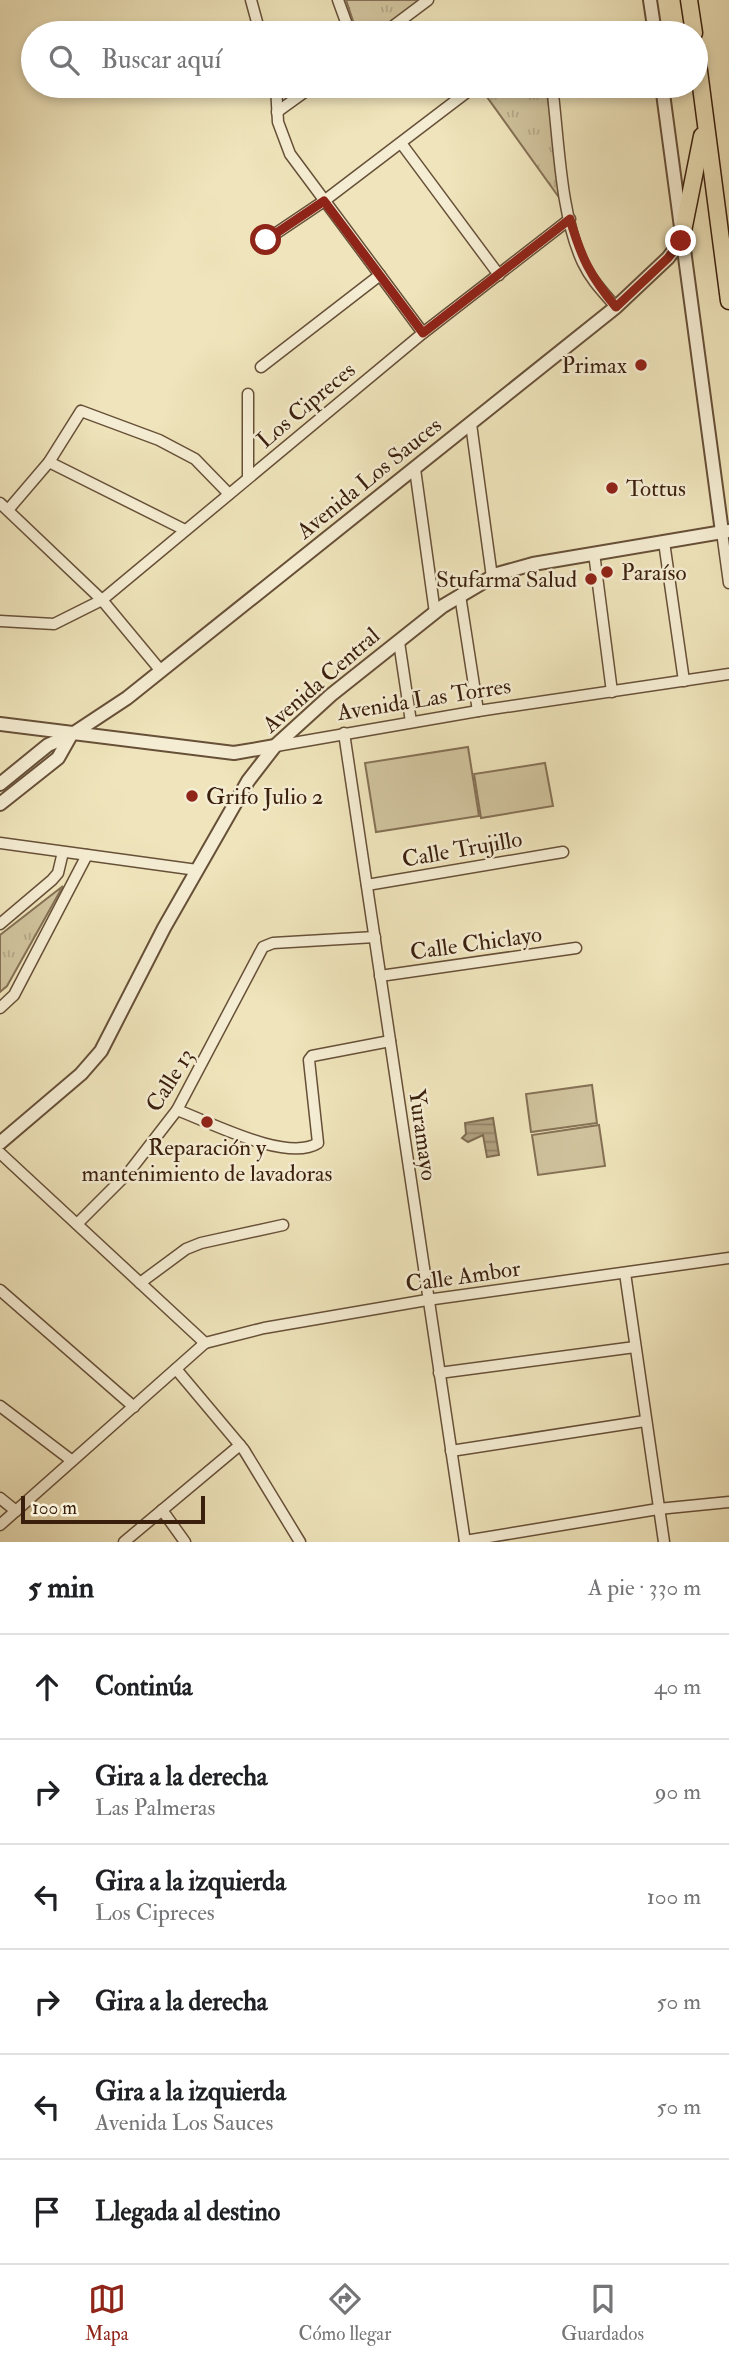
<!DOCTYPE html>
<html lang="es">
<meta charset="utf-8">
<style>
:root{--surface:#fff;--page:#f2f2f2;--text:#202124;--muted:#757577;--line:#e0e0e0;--accent:#8f2418}
body{margin:0;font-family:"IM FELL Double Pica",serif;background:var(--page);color:var(--text)}
.scale{position:absolute;left:21px;bottom:18px;width:184px;box-sizing:border-box;padding-left:7px;border:4px solid #3a1f0d;border-top:0;font-size:19px;line-height:24px;white-space:nowrap;color:#3a1f0d;-webkit-text-stroke:5px #f5edd3;paint-order:stroke}
.stop{position:absolute;width:21px;height:21px;margin:-16px;border:5px solid #8f2418;border-radius:50%;background:#fff}
.stop.end{background:#8f2418;border-color:#fff;box-shadow:0 2px 7px #0008}
.list{margin:0;padding:0;list-style:none}
h2{display:flex;justify-content:space-between;align-items:center;height:91px;margin:0;padding:0 28px;font-size:30px}
h2 small{font-size:23px;font-weight:400;color:var(--muted)}
.list li{display:grid;grid-template-columns:46px 1fr auto;gap:21px;align-items:center;box-sizing:border-box;height:105px;padding:0 28px;border-top:2px solid var(--line)}
.list b{display:block;font-size:26px;white-space:nowrap}
.list p{margin:0;font-size:23px;white-space:nowrap;color:var(--muted)}
.list em{font-size:23px;font-style:normal;color:var(--muted)}
.icon{flex:none;width:38px;height:38px;fill:none;stroke:currentColor;stroke-width:2;stroke-linecap:round;stroke-linejoin:round}
.map{position:relative;flex:none;width:729px;height:1542px;overflow:hidden}
.search{position:absolute;background:var(--surface);box-shadow:0 4px 10px #0003;left:21px;right:21px;top:21px;height:77px;display:flex;align-items:center;gap:18px;box-sizing:border-box;padding:0 24px;border-radius:38px;color:var(--muted);font-size:26px}
.sheet{height:721px;background:var(--surface)}
nav{display:flex;justify-content:space-around;align-items:center;box-sizing:border-box;height:98px;border-top:2px solid var(--line);background:var(--surface);font-size:19px;color:var(--muted)}
nav a{display:grid;justify-items:center;gap:4px}
nav .on{color:var(--accent)}
.map>svg:first-child{display:block}
</style>
<div class="map">
<svg width="729" height="1542" viewBox="0 0 729 1542">
<defs>
<pattern id="park-tufts" width="24" height="20" patternUnits="userSpaceOnUse" patternTransform="scale(1.75)"><rect width="24" height="20" fill="#d0c39d"/><path d="M3 7l-1-3M5 7V3M7 7l1-3M15 17l-1-3M17 17v-4M19 17l1-3" fill="none" stroke="#b3a786"/></pattern>
<pattern id="water-rules" width="6" height="5" patternUnits="userSpaceOnUse" patternTransform="scale(1.75)"><rect width="6" height="5" fill="#b1a180"/><path d="M0 2.5h6" fill="none" stroke="#918367"/></pattern>
</defs>
<rect width="100%" height="100%" fill="#efe4bb"/>
<filter id="stains"><feTurbulence type="fractalNoise" baseFrequency=".00286" numOctaves="4"/><feColorMatrix values="0 0 0 0 .2 0 0 0 0 .09 0 0 0 0 .02 0 0 0 .5 -.17"/></filter>
<radialGradient id="worn" r=".72"><stop offset=".6" stop-color="#630" stop-opacity="0"/><stop offset="1" stop-color="#630" stop-opacity=".3"/></radialGradient>
<g fill="#d0c39d" stroke="#857155" stroke-width="2">
<path d="M468,747L479,816L376,832L365,763Z"/>
<path d="M545,763L553,806L481,818L474,774Z"/>
<path d="M592,1085L597,1123L531,1132L526,1094Z"/>
<path d="M599,1125L605,1166L538,1175L532,1135Z"/>
</g>
<g fill="url(#park-tufts)" stroke="#857155" stroke-width="2">
<path d="M346,0H420L375,33H357Z"/>
<path d="M489,86H546L563,203L482,90Z"/>
<path d="M63,886L7,986L0,992V935Z"/>
</g>
<path fill="url(#water-rules)" stroke="#816d52" stroke-width="2" d="M493,1118L499,1155L487,1157L483,1135L468,1142L462,1138L466,1134L465,1123Z"/>
<g fill="none" stroke-linecap="round" stroke-linejoin="round">
<g stroke="#675038" stroke-width="13">
<g id="minor">
<path d="M251,0L260,33"/>
<path d="M338,0L350,33"/>
<path d="M384,33L428,0"/>
<path d="M276,86L278,122L290,154L423,333"/>
<path d="M552,86C559,140 560,214 583,263C591,280 604,293 616,307"/>
<path d="M277,112L313,86"/>
<path d="M401,143L499,275"/>
<path d="M266,240L324,201L475,86"/>
<path d="M261,367L380,275"/>
<path d="M471,424L492,577"/>
<path d="M49,462L185,530"/>
<path d="M415,469L435,613"/>
<path d="M248,478V394"/>
<path d="M0,503L102,600L161,671"/>
<path d="M8,510L49,462L81,411L159,440L195,459L229,494"/>
<path d="M722,532L729,583"/>
<path d="M664,542L684,681"/>
<path d="M594,553L612,692"/>
<path d="M460,595L478,711"/>
<path d="M0,621L54,624L102,600L423,333L570,219"/>
<path d="M399,642L411,722"/>
<path d="M344,733L465,1542"/>
<path d="M276,746L478,711L729,674"/>
<path d="M0,843L197,870"/>
<path d="M367,885L563,852"/>
<path d="M0,924L52,880L58,873L63,852"/>
<path d="M380,976L576,948"/>
<path d="M0,1008L14,995L87,855"/>
<path d="M177,1110C210,1122 287,1163 318,1143L309,1060L312,1056L390,1041"/>
<path d="M0,1153L205,1343"/>
<path d="M77,1224L129,1172L177,1110L263,947L273,943L375,937"/>
<path d="M625,1273L664,1542"/>
<path d="M140,1283L186,1249L201,1243L283,1225"/>
<path d="M0,1290L134,1407"/>
<path d="M176,1369L244,1450L300,1542"/>
<path d="M439,1373L635,1347"/>
<path d="M0,1406L71,1460"/>
<path d="M451,1451L645,1421"/>
<path d="M0,1498L16,1511"/>
<path d="M162,1510L185,1542"/>
<path d="M0,1525L205,1343L264,1328L427,1300L729,1258"/>
<path d="M465,1541L658,1509L729,1502"/>
<path d="M124,1542L240,1445"/>
</g>
</g>
<g stroke="#675038" stroke-width="16">
<g id="tertiary">
<path d="M650,0L655,33"/>
<path d="M662,86L722,532"/>
<path d="M0,724L234,753L275,746"/>
<path d="M0,784L48,745L71,735L127,698L616,307L668,258L681,241"/>
<path d="M0,804L58,758L71,735"/>
<path d="M0,1143L81,1074L101,1051L164,928L248,781L275,746L331,695L443,606L497,574L533,564L729,531"/>
</g>
</g>
<g stroke="#3a1f0d" stroke-width="19">
<g id="primary">
<path d="M689,0L694,33"/>
<path d="M696,48L729,301"/>
<path d="M681,241L702,136"/>
</g>
</g>
<use href="#minor" stroke="#f5edd3" stroke-width="10"/>
<use href="#tertiary" stroke="#f5edd3" stroke-width="12"/>
<use href="#primary" stroke="#efe4bb" stroke-width="16"/>
</g>
<g fill="none" stroke-linecap="round" stroke-linejoin="round">
<path stroke="#8f2418" stroke-width="9" d="M266,240L324,201L423,333L570,219C581,257 590,276 616,307L668,258L681,241"/>
</g>
<g fill="#8f2418" stroke="#f5edd3" stroke-width="2.5">
<circle cx="641" cy="365" r="7"/>
<circle cx="612" cy="488" r="7"/>
<circle cx="607" cy="572" r="7"/>
<circle cx="591" cy="579" r="7"/>
<circle cx="192" cy="796" r="7"/>
<circle cx="207" cy="1122" r="7"/>
</g>
<g text-anchor="middle" dominant-baseline="central" stroke-width="5" stroke-linejoin="round" paint-order="stroke">
<g font-size="23" fill="#3a1f0d" stroke="#f5edd3" text-anchor="start">
<text x="627" y="365" text-anchor="end">Primax</text>
<text x="626" y="488">Tottus</text>
<text x="621" y="572">Paraíso</text>
<text x="577" y="579" text-anchor="end">Stufarma Salud</text>
<text x="206" y="796">Grifo Julio 2</text>
<text x="207" y="1147" text-anchor="middle">Reparación y<tspan x="207" dy="26">mantenimiento de lavadoras</tspan></text>
</g>
<g font-size="23" fill="#3a1f0d" stroke="#f5edd3">
<text transform="translate(306 405) rotate(-40)">Los Cipreces</text>
<text transform="translate(369 478) rotate(-39)">Avenida Los Sauces</text>
<text transform="translate(321 680) rotate(-41)">Avenida Central</text>
<text transform="translate(424 699) rotate(-9)">Avenida Las Torres</text>
<text transform="translate(462 849) rotate(-10)">Calle Trujillo</text>
<text transform="translate(476 943) rotate(-8)">Calle Chiclayo</text>
<text transform="translate(170 1080) rotate(-58)">Calle 13</text>
<text transform="translate(423 1135) rotate(82)">Yuramayo</text>
<text transform="translate(463 1276) rotate(-8)">Calle Ambor</text>
</g>
</g>
<rect width="100%" height="100%" filter="url(#stains)"/>
<rect width="100%" height="100%" fill="url(#worn)"/>
</svg>
<div class="scale">100 m</div>
<div class="stop" style="left:266px;top:240px"></div>
<div class="stop end" style="left:681px;top:241px"></div>
<div class="search"><svg class="icon" aria-label="search" viewBox="0 0 24 24"><circle cx="10" cy="10" r="6"/><path d="M15 15l6 6"/></svg>Buscar aquí</div>
</div>
<section class="sheet">
<h2>5 min<small>A pie · 330 m</small></h2>
<ul class="list">
<li><svg class="icon" aria-label="ahead" viewBox="0 0 24 24"><path d="M12 20V5M6 11l6-6 6 6"/></svg><div><b>Continúa</b></div><em>40 m</em></li>
<li><svg class="icon" aria-label="right" viewBox="0 0 24 24"><path d="M7 20v-9h11M14 6l5 5-5 5"/></svg><div><b>Gira a la derecha</b><p>Las Palmeras</p></div><em>90 m</em></li>
<li><svg class="icon" aria-label="left" viewBox="0 0 24 24"><path d="M17 20v-9H6M10 6l-5 5 5 5"/></svg><div><b>Gira a la izquierda</b><p>Los Cipreces</p></div><em>100 m</em></li>
<li><svg class="icon" aria-label="right" viewBox="0 0 24 24"><path d="M7 20v-9h11M14 6l5 5-5 5"/></svg><div><b>Gira a la derecha</b></div><em>50 m</em></li>
<li><svg class="icon" aria-label="left" viewBox="0 0 24 24"><path d="M17 20v-9H6M10 6l-5 5 5 5"/></svg><div><b>Gira a la izquierda</b><p>Avenida Los Sauces</p></div><em>50 m</em></li>
<li><svg class="icon" aria-label="arrive" viewBox="0 0 24 24"><path d="M6 21V4h12l-3 4 3 4H6"/></svg><div><b>Llegada al destino</b></div></li>
</ul>
</section>
<nav>
<a class="on"><svg class="icon" aria-label="map" viewBox="0 0 24 24"><path d="M3 6l6-2 6 2 6-2v14l-6 2-6-2-6 2zM9 4v14M15 6v14"/></svg>Mapa</a>
<a><svg class="icon" aria-label="directions" viewBox="0 0 24 24"><path d="M12 3l9 9-9 9-9-9zM9 14v-3h6M13 9l2 2-2 2"/></svg>Cómo llegar</a>
<a><svg class="icon" aria-label="saved" viewBox="0 0 24 24"><path d="M7 4h10v16l-5-4-5 4z"/></svg>Guardados</a>
</nav>
